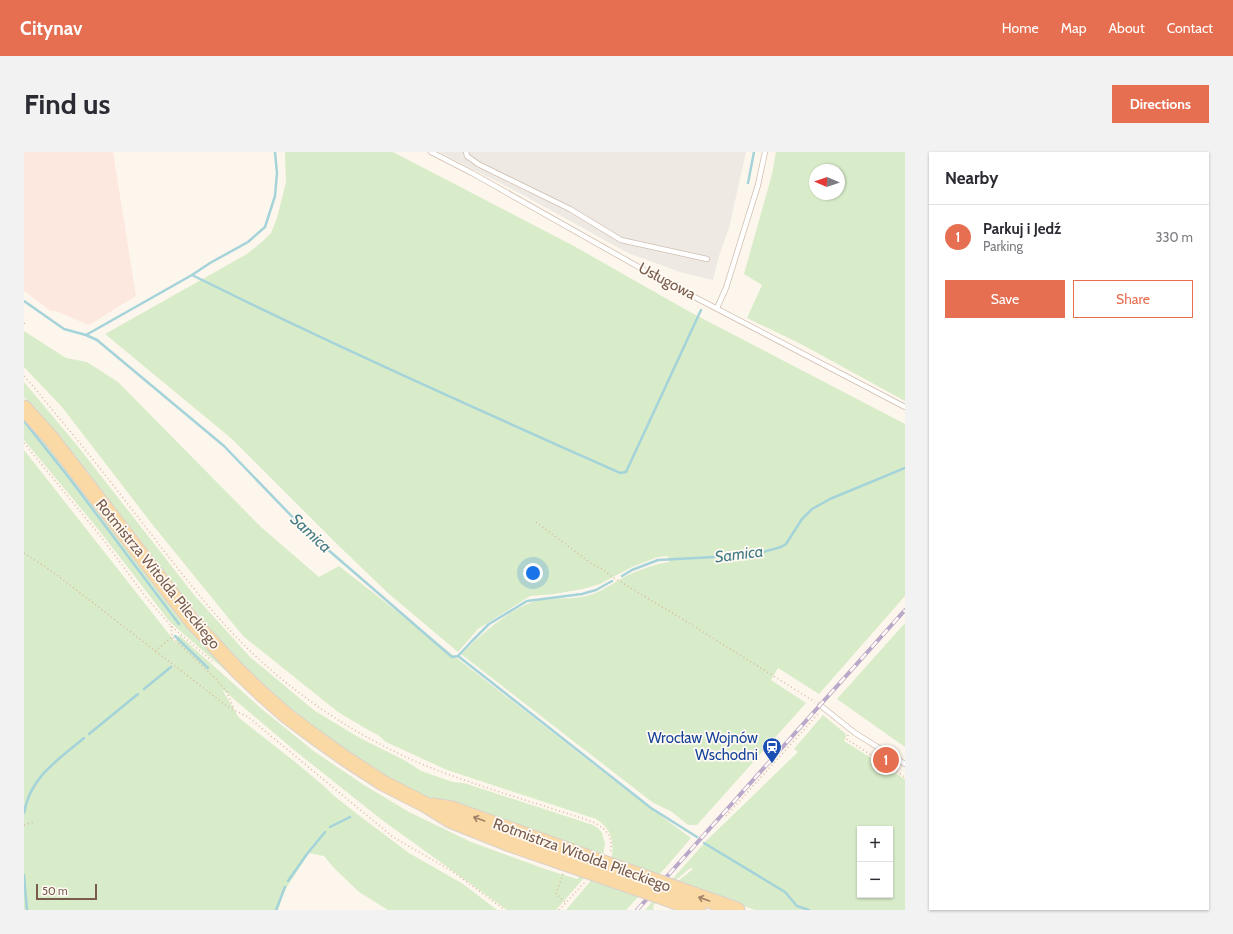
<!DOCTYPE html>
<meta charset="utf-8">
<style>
:root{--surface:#fff;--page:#f2f2f3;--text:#2b2b33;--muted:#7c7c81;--line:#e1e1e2;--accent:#e76f51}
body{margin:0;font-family:Cabin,sans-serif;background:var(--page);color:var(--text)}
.controls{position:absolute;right:12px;bottom:12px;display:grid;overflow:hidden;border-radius:0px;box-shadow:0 1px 3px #0004}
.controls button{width:36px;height:36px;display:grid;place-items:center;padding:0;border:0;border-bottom:1px solid var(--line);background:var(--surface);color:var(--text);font:20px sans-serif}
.compass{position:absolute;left:785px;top:12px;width:36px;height:36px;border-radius:50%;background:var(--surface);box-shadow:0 1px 3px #0004;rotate:272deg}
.scale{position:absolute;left:12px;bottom:10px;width:61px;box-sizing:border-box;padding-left:4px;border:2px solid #7a5c4d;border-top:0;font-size:11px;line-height:14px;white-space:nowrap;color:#7a5c4d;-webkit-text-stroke:3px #fffaf3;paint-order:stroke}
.you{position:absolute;left:509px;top:421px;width:14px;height:14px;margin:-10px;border:3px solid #fff;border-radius:50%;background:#1a73e8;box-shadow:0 0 0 6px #1a73e833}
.badge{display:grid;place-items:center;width:26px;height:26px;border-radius:50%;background:var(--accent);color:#fff;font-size:13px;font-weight:700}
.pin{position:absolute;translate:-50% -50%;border:2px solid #fff;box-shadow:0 1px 4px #0006}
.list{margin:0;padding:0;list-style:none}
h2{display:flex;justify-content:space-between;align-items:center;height:52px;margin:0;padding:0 16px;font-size:17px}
h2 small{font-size:13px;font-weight:400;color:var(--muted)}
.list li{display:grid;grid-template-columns:26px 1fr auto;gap:12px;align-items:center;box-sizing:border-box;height:64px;padding:0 16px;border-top:1px solid var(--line)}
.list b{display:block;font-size:15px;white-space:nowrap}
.list p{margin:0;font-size:13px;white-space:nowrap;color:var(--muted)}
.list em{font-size:13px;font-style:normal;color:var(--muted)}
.actions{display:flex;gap:8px;padding:12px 16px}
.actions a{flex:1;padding:9px 0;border:1px solid var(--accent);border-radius:0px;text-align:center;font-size:14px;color:var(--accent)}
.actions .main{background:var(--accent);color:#fff}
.map{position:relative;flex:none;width:881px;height:758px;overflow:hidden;border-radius:0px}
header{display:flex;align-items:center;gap:24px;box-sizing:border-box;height:56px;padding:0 20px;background:var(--accent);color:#fff}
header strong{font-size:19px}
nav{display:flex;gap:22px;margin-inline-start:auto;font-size:14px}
.intro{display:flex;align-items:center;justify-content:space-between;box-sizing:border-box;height:96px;padding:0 24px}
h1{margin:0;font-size:28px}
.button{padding:10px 18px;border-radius:0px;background:var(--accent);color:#fff;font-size:14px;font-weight:700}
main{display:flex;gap:24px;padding:0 24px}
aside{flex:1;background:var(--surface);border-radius:0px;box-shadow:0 1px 3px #0004}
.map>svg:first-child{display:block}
</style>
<header>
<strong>Citynav</strong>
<nav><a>Home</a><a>Map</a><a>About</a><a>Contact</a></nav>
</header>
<div class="intro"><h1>Find us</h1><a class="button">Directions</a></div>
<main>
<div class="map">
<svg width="881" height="758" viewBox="0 0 881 758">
<rect width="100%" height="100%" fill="#fdf6ec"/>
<path fill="#fde8e0" d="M0,0H89L112,144L65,173L31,159H27L0,139Z"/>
<path fill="#efe9e4" d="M415,0H722L705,76L695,104L689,128L659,121L604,101L499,43Z"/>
<g fill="#d8ecc9" fill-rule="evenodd">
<path d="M261,0H369L548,93L666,160L881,272V444L795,542L754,516L747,528L782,551L673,673H664L648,660L628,650L437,502C458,482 489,453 517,448C534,445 553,448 569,442C582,437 592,429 604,423C618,417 631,412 645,410L644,404L634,405L608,415L576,432L559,437L530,442L506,444L454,477L434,500L365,442L314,393L208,287L81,182L223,102L239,89L247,81L253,66L262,30Z"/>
<path d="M752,0H881V249L775,191L723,166L738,133L720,122L748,22ZM791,18H815V42H791Z"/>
<path d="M0,179L42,206L63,210L94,230L237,375L295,425L315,414L606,641L667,686L643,714L602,758H542L588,704C590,687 587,677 572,667L423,618L362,590L354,583L346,579L314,560L219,484L128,372L38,255L0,215Z"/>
<path d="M0,230L56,297L171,444L226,505L291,559L336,586L382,609L397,619L429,630L440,631L569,673L574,676L578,681L581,692L579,704L532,758H483L358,668L270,598L198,537L215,566L270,609L301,635L309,643L337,665L385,701L439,732L473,758H364L335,740L310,716L300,704L285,701L261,738L254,758H0V298L152,491L155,483L239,558L291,600L340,633L385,660L447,690L521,717L553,727L575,703L406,647L372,633L329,606L260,554L214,510L122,400L37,287L0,245Z"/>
<path d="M0,264L225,539L146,470L74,377L0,288Z"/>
<path d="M881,471V595L813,547Z"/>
<path d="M799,563L822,582V585L820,589L881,627V758H731L653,730L669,717L666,716L651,729L629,754L630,758H621L683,688L774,600L770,597ZM836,677H866V743H836Z"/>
</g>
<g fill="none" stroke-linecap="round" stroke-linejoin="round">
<g stroke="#a5d3da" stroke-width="2.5">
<path d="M724,31L730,0"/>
<path d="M168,123C309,193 453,257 596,321L602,320L677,158"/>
<path d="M0,149L40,177L62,183L73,188L200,294L280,377L428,505L434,504L448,489L465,472L503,449L558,442L572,438L588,429"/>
<path d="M62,183L168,123L186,111L224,90L241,75L251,44L253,21L251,0"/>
<path d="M0,269L46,327L155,472"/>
<path d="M598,424L608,418L634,408L728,403L757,395L762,392L778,367L788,357L806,347L881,316"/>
<path d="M151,484L184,516"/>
<path d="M434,504L627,656L673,685"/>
<path d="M120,537L147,515"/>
<path d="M65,582L114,542"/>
<path d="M0,661C6,625 34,608 60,586"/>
<path d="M306,675L326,665"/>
<path d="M680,691L761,740L773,754L785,758"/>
<path d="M0,723L3,758"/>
<path d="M264,729L283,702L301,680"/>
<path d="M252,758L261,735"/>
</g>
<g stroke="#d1beb0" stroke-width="6">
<g id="service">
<path d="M407,0L448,21L636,127L881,255"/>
<path d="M442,0L443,4L454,12L546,57L597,88L683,107"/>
<path d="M693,156L702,136L734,33L741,0"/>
<path d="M796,553L831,581L881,612"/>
</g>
</g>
<g stroke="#dad1cd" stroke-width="17">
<g id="primary">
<path d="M0,256L27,286L168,469L213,518L238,542L263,564L291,585L322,607L359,631L402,653L426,668L486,692L561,718"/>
<path d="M409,654L428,657L571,708"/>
<path d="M648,735L713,758"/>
<path d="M639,745L674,758"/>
</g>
</g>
<g stroke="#d9b8a5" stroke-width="1.5" stroke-dasharray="1 3" stroke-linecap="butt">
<path d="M0,171L3,173"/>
<path d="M0,224C13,238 24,253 36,267C72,310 106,355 140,399C166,432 191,464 220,493C272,545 341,590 410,617C462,637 516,652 569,670C584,678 590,685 586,702"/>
<path d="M0,291L78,386L121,444L147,474L188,509"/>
<path d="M512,370L568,412L578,417L587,424L668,473L791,550"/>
<path d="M0,401L29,420L204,555L224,565L369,685L428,719L481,758"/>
<path d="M147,474L148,485L190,525L203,540L210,557"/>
<path d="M131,499L148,485"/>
<path d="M824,583L823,588H824L881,625"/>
<path d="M702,664L795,561"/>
<path d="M0,673L10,670"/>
<path d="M539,722L532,742L542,751"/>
<path d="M535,758L561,730"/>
</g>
<use href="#service" stroke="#fff" stroke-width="4.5"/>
<use href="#primary" stroke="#fbd9a5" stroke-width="15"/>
<g stroke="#b9a8c9" stroke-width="4">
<path id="rail" d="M613,758L881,458"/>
</g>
<use href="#rail" stroke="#fffaf3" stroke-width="2.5" stroke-dasharray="8" stroke-linecap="butt"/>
<g stroke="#dad1cd" stroke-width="17" stroke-linecap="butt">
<g id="primary-bridge">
<path d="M571,708L648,735"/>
<path d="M561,718L639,745"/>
</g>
</g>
<use href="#primary-bridge" stroke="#fbd9a5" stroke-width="15"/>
</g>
<defs><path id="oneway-shaft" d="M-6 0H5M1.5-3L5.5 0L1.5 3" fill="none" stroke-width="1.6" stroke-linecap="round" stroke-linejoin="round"/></defs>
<g stroke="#a18267">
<use href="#oneway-shaft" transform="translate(455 667) rotate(-160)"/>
<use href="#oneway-shaft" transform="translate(680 747) rotate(-161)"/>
</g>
<defs>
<g id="station-pin" transform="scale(1)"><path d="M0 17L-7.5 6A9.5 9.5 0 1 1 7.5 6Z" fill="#1a4fb4" stroke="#fffaf3"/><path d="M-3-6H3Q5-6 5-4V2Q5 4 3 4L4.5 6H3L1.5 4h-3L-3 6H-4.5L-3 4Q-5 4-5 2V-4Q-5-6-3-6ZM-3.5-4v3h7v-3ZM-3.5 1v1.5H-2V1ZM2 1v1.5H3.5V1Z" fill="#fff"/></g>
</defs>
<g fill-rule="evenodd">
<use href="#station-pin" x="748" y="595"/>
</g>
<g text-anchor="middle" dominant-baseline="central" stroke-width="3.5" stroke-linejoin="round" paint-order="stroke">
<g font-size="15" fill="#7a5c4d" stroke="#fffaf3">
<text transform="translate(643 129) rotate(28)">Usługowa</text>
<text transform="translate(134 422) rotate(51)">Rotmistrza Witolda Pileckiego</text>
<text transform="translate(558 703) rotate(20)">Rotmistrza Witolda Pileckiego</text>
</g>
<g font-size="15" fill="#164399" stroke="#fffaf3" text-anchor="end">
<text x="734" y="586">Wrocław Wojnów<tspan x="734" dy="17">Wschodni</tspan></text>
</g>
<g font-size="16" font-style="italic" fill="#437c86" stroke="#fffaf3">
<text transform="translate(287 381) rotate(43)">Samica</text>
<text transform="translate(715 402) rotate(-7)">Samica</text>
</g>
</g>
</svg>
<div class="controls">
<button>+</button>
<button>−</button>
</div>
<svg class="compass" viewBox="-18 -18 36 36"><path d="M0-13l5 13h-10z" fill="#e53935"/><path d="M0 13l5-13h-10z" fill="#7c7c81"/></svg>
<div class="scale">50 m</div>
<div class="you"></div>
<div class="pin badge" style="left:862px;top:608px">1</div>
</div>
<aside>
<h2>Nearby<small></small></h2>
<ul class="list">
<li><span class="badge">1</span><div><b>Parkuj i Jedź</b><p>Parking</p></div><em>330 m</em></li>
</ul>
<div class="actions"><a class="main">Save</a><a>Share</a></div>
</aside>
</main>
